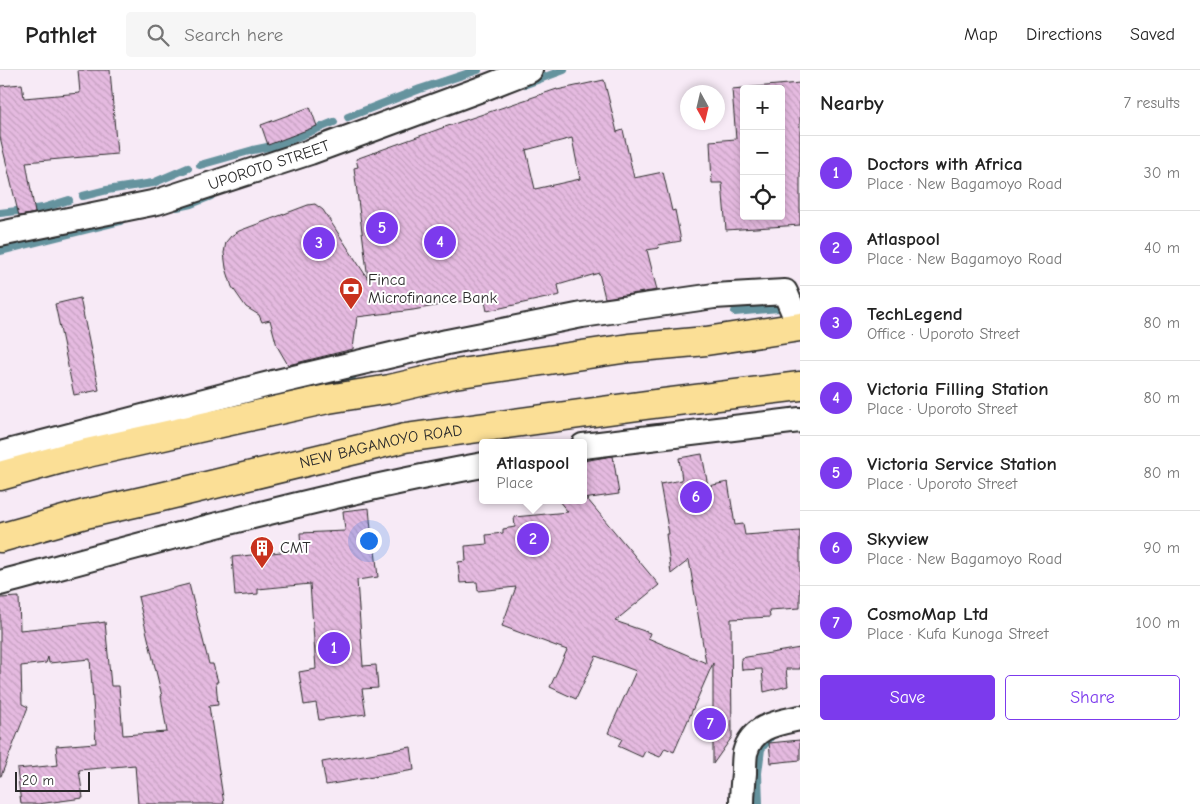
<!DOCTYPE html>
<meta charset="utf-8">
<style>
:root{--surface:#fff;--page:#f6f6f6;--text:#222;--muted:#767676;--line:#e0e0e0;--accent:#7c3aed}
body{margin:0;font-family:"Comic Neue",sans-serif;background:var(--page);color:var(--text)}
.controls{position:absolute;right:15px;top:15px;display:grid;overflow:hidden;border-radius:5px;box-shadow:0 2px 8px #0003}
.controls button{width:45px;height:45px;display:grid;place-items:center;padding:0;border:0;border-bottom:1px solid var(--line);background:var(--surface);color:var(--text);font:25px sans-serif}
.compass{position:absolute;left:680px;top:15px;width:45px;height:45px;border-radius:50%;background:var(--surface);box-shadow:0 2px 8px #0003;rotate:172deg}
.scale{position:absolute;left:15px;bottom:12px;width:75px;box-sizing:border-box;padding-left:5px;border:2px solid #2b2b2b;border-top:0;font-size:14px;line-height:18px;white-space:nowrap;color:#2b2b2b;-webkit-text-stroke:4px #fff;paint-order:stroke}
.you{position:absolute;left:368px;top:470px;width:18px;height:18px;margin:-12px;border:4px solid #fff;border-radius:50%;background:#1a73e8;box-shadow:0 0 0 8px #1a73e833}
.badge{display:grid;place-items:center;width:32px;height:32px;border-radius:50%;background:var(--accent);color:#fff;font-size:16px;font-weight:700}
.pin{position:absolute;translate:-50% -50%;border:2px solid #fff;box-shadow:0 1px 5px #0006}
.popup{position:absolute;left:479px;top:369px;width:108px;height:65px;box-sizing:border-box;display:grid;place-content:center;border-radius:5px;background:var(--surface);filter:drop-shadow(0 1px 4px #0005);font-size:16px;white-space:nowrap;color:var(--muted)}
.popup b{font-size:19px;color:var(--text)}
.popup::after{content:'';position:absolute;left:50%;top:100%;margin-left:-10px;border:10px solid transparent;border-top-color:var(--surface)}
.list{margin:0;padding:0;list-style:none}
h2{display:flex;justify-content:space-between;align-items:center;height:65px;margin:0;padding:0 20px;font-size:21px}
h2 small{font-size:16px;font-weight:400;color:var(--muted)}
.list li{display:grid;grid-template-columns:32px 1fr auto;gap:15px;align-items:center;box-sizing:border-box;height:75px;padding:0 20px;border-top:1px solid var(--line)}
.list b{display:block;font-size:19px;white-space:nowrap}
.list p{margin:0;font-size:16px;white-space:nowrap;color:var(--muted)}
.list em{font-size:16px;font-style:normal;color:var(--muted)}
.actions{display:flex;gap:10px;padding:15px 20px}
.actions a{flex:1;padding:11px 0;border:1px solid var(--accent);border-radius:5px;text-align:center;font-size:18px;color:var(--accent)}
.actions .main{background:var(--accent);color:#fff}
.icon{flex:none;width:28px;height:28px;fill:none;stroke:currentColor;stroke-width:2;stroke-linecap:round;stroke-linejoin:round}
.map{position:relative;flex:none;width:800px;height:734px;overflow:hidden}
header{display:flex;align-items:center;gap:30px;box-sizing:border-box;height:70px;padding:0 25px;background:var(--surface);border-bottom:1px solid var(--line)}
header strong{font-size:24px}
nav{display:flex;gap:28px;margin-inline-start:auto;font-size:18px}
.search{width:350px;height:45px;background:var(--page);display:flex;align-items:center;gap:12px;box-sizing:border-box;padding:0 18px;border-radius:5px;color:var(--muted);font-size:19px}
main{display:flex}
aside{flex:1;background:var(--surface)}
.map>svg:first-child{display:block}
</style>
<header>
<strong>Pathlet</strong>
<div class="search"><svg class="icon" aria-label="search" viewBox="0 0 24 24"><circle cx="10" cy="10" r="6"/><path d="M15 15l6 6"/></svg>Search here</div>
<nav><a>Map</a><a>Directions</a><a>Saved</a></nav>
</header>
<main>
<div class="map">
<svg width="800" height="734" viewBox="0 0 800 734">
<defs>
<pattern id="building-back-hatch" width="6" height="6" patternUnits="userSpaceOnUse" patternTransform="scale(1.25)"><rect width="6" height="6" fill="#e5bae0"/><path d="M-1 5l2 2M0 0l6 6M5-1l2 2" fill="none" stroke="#c5a0c0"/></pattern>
</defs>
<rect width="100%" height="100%" fill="#f7eaf6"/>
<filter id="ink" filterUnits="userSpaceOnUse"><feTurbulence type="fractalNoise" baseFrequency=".02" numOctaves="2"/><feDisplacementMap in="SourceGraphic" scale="10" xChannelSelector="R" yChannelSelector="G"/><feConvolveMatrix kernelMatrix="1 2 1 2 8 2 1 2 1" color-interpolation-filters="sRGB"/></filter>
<g filter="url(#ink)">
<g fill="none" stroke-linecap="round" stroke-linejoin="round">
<g stroke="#65939e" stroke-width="8">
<path d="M526,14L564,0"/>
<path d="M348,47L420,19L478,0"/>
<path d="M200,95L253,80L277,75L334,52"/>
<path d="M83,126L107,120L153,113L188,98"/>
<path d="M177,137L191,134L211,126"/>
<path d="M0,143L43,138L69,130"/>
<path d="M0,181L120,151"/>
<path d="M735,242L779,238L788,235"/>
<path d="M324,313L352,307"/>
<path d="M226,338L287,322"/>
<path d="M759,734L758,703L761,679L773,664"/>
</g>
</g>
<g fill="url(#building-back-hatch)" stroke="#2b2b2b" fill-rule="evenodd">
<path d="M78,0H110L117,84L26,92L35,143L19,146L0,67V16L22,14L24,28L80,23Z"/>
<path d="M604,10L617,62L623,60L634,108L663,102L672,141L675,140L681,171L658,175L659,178L647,180L657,220L605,228L599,203L558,215L560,225L487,241L484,227L413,240L357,247L353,279L288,295L277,276L270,250L262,252L259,245L246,237L232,217L226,198L224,183L226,172L231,166L239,161L308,135L315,134L323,140L368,209L354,98L358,97L356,89L442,58L557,19V20ZM572,68L580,109L535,119L526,80Z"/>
<path d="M800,13V155L726,160L722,113H712L710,71L736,69L732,19ZM744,19H781V146H744Z"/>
<path d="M310,37L317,56L268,75L261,55Z"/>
<path d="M80,228L99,320L74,325L55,234Z"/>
<path d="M702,384L708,416L728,412L735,455L743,454L745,465L800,461V538L769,540L770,547L731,549L732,667L713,694V593L674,682L665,678L660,687L645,681L642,687L618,676L622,669L608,663L636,601L596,586L576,629L550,617L567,580L502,556L516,517L478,521L477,512L460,513L458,492L466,491L465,476L487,474L486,465L503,463V459L515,457L514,447L568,442L558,430H588L659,515L615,551L650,563L648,568L706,593L689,490L671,504L666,464H669L660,414L682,410L679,388Z"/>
<path d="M613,386L619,424L583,429V391Z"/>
<path d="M369,438L372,471H374L378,507L357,510L363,596L376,595L378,618L362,619L366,644L319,650L316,633L304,635L299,602L316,599L310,514L258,519V524L235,526L232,487L301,480L300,463L345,461L343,441Z"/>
<path d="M189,514L209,594H213L218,612H216L218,635L209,636L224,734H138L135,695L79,700L83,728L38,734H21L17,699L58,695L56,676L96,673L90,589L49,593L48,587L46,593L21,596L22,634L28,637L1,706H0V528L19,527L20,560L99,552V553L105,552L111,616H119L123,665L167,662L161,626H162L138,527Z"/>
<path d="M800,578V599H786L788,616L764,622L762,599L742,600L741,588Z"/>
<path d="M800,670V690L771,693L769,673Z"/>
<path d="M411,677L414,700L326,715L322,692Z"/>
</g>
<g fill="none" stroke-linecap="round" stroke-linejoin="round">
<g stroke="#2b2b2b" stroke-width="28">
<g id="minor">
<path id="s1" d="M0,164L157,132L310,82L484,18L530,0"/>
<path d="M583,376L800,350"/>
<path d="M0,384L273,313L447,272L582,245L714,226L785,222L800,257"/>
<path d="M0,513C160,470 320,425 483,395"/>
<path d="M742,734C742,724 743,713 744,703C744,697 744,690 745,683C752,656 776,653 800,648"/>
</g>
</g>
<g stroke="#2b2b2b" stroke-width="31">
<g id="trunk">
<path d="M0,406L65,388L328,329L390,319L454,304L629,278L706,271L800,257"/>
<path id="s2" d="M0,468L85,444L161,427L405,368L646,335L800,316"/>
</g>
</g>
<use href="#minor" stroke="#fff" stroke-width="24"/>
<use href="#trunk" stroke="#fbdf96" stroke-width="28"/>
</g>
</g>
<defs>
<g id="bank-pin" transform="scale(1.25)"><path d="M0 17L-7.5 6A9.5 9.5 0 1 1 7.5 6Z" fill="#c8321e" stroke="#fff"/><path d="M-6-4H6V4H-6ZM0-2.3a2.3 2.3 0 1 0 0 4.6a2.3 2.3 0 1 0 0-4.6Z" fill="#fff"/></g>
<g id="building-pin" transform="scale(1.25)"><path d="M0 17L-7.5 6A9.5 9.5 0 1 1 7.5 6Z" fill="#c8321e" stroke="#fff"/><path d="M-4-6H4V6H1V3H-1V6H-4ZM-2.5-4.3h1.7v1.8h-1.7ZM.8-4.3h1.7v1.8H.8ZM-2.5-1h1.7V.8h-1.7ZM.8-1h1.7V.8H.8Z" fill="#fff"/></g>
</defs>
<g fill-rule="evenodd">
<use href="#bank-pin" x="351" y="219"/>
<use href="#building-pin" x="262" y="478"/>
</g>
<g text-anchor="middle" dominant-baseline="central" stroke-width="4" stroke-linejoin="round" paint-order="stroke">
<g font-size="16" fill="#2b2b2b" stroke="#fff">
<text stroke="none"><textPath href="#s1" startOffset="278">UPOROTO STREET</textPath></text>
<text stroke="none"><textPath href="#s2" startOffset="392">NEW BAGAMOYO ROAD</textPath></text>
</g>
<g font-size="16" fill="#2b2b2b" stroke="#fff" text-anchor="start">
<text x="368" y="210">Finca<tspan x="368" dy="18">Microfinance Bank</tspan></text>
<text x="280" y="478">CMT</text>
</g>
</g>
</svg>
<div class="controls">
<button>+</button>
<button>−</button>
<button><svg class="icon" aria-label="locate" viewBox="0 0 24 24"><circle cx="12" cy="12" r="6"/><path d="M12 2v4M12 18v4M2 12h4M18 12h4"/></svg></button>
</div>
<svg class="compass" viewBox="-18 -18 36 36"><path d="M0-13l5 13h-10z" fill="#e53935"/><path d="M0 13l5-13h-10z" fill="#767676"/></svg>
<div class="scale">20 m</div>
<div class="you"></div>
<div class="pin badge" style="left:334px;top:578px">1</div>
<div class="pin badge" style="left:533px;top:469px">2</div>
<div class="popup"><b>Atlaspool</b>Place</div>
<div class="pin badge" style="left:319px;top:173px">3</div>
<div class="pin badge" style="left:440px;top:172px">4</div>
<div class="pin badge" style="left:382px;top:158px">5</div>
<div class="pin badge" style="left:696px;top:427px">6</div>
<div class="pin badge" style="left:710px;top:654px">7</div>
</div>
<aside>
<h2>Nearby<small>7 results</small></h2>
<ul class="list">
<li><span class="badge">1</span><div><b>Doctors with Africa</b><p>Place · New Bagamoyo Road</p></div><em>30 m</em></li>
<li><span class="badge">2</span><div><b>Atlaspool</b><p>Place · New Bagamoyo Road</p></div><em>40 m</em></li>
<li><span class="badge">3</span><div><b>TechLegend</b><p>Office · Uporoto Street</p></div><em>80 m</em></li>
<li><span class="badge">4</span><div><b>Victoria Filling Station</b><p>Place · Uporoto Street</p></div><em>80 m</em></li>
<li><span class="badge">5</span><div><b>Victoria Service Station</b><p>Place · Uporoto Street</p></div><em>80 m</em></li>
<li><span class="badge">6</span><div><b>Skyview</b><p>Place · New Bagamoyo Road</p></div><em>90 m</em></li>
<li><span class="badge">7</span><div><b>CosmoMap Ltd</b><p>Place · Kufa Kunoga Street</p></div><em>100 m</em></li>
</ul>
<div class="actions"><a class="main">Save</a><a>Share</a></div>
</aside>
</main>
